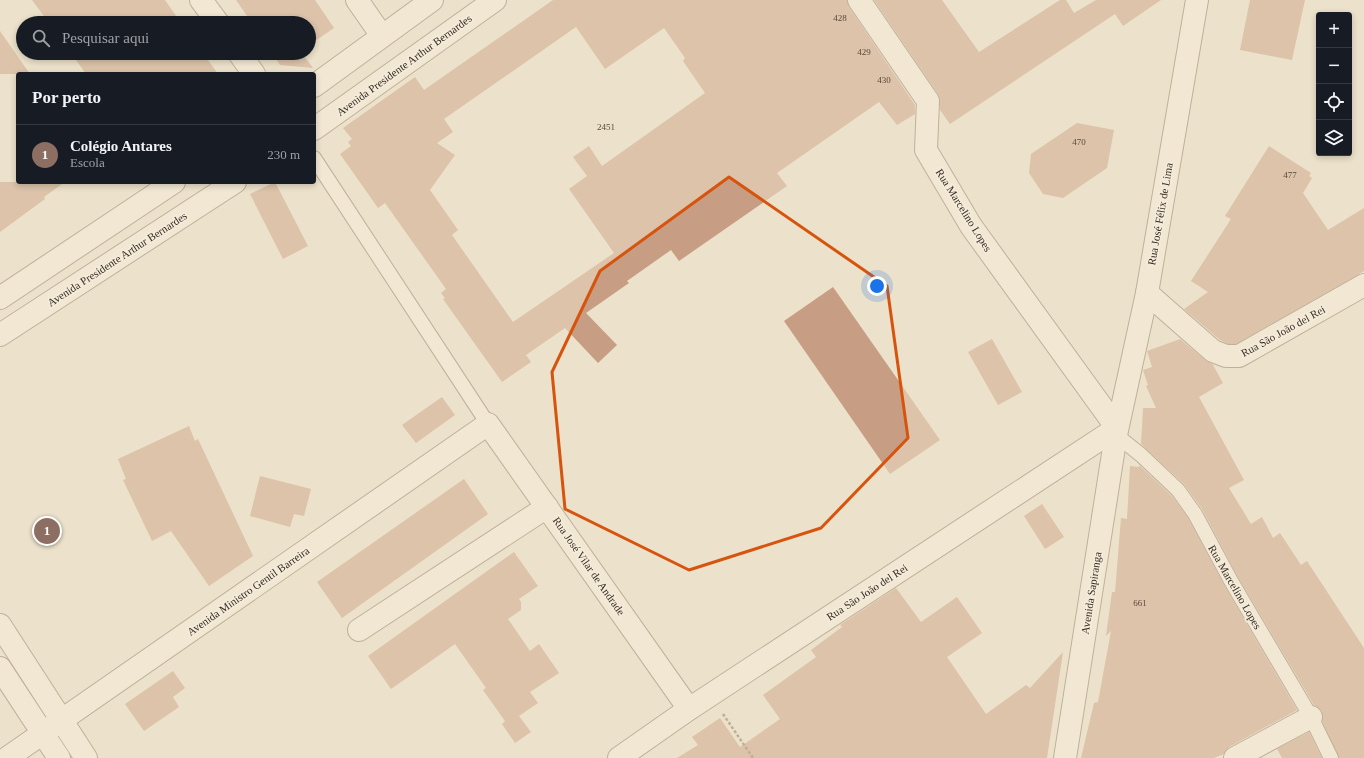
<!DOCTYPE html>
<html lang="pt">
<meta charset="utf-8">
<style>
:root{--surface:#171b24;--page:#242831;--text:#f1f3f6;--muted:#9ea1a6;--line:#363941;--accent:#1a73e8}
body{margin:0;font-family:"Times New Roman",serif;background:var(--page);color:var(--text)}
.controls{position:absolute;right:12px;top:12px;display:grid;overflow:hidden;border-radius:4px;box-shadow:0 2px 6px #0003}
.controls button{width:36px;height:36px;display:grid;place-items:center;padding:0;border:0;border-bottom:1px solid var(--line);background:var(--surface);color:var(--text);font:20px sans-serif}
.you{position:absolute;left:877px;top:286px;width:14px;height:14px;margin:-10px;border:3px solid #fff;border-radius:50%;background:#1a73e8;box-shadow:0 0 0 6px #1a73e833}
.badge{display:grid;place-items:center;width:26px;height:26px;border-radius:50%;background:var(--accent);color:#fff;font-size:13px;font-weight:700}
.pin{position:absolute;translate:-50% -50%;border:2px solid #fff;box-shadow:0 1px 4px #0006}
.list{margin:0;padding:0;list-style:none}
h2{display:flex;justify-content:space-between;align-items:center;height:52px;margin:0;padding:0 16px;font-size:17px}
h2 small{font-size:13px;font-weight:400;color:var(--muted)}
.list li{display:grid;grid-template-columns:26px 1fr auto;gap:12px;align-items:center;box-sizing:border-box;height:60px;padding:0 16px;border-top:1px solid var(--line)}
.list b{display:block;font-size:15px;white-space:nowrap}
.list p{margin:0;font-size:13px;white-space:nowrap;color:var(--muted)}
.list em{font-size:13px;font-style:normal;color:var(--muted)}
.icon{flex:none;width:22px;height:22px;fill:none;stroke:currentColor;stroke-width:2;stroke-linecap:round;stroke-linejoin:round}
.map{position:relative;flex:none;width:1364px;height:758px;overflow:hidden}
.search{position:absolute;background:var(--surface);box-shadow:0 2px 6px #0003;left:16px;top:16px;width:300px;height:44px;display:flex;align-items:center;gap:10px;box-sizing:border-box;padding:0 14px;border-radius:22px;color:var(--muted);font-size:15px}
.panel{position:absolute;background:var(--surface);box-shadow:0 2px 6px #0003;left:16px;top:72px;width:300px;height:112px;border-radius:4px}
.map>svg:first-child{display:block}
</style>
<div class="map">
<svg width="1364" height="758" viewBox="0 0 1364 758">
<rect width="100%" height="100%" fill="#ece1ca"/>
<g fill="#c79d84" fill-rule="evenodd">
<path d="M32,0H165L181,23H49Z"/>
<path d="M236,0H315L334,28L309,45V23H252Z"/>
<path d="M553,0H847L849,7L915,105V114L897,125L879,102L777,173L787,186L679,261L671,250L627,281L629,283L586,313L617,345L598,363L565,328L526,355L531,362L502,382L443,299L445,298L441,293L446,289L385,203L378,208L340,154L351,146L348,142L352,139L343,128L415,77L424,90ZM576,27L605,69L664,28L685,58L683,61L705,93L602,166L589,146L573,157L587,176L569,189L614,253L513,322L452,235L458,230L430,190L455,155L437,143L453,132L444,119Z"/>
<path d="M874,0H942L979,52L1060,0H1066L1074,13L1096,0H1161L1123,26L1115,14L950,124L940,110L938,94Z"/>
<path d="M1250,0H1305L1292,60L1240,50Z"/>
<path d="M0,31L30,74H0Z"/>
<path d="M71,53H203L218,74H86Z"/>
<path d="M272,53H302L313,68L280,65Z"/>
<path d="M1077,123L1114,130L1107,168L1063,198L1043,194L1029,173L1031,154Z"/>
<path d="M1269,146L1311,173L1309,176L1312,178L1303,193L1328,230L1364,208V271L1236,344H1228L1220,340L1184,309L1208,292L1191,281L1231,219L1225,216Z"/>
<path d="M0,182H65L44,197L45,199L0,232Z"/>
<path d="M275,182L308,246L283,259L250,194Z"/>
<path d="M833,287L940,440L890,474L784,321Z"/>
<path d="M992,339L1022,392L998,405L968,352Z"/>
<path d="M1180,339L1205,360L1214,365H1213L1223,383L1199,397L1244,480L1229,488L1251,524L1262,517L1273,538L1280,533L1301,565L1307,561L1364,648V758H1339L1322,721V711L1314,705L1238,577L1202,509L1184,484L1141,444L1143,408H1156L1146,386L1148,385L1143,370L1152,367L1147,351Z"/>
<path d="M442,397L455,415L416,443L402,425Z"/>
<path d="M189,426L195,441L198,439L253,556L209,586L171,531L152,541L123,480L126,479L118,459Z"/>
<path d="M1139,465L1172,496L1188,518L1224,585L1297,710L1229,747L1224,754L1214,758H1081L1094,703L1098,702L1111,631L1106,636L1112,592H1115L1121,518L1127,519L1130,466L1139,467Z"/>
<path d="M260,476L311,489L304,516L294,514L290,527L250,516Z"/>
<path d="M464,479L488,514L342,618L317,582Z"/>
<path d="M1042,504L1064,537L1045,549L1024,516Z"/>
<path d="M514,552L538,586L519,599L521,602V610L508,619L530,651L539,644L559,673L530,692L538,703L519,716L531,732L515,743L502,724L505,721L483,690L486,688L455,644L391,689L368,656Z"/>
<path d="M896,588L921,622L957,597L982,633L947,657L986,714L1026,685L1030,688L1063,652L1047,758H677L698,745L692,737L720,718L740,747L780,719L763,695L816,657L811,650L842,627L840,625Z"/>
<path d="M173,671L185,688L173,697L179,707L144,731L125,704Z"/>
<path d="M1309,732L1322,758H1282L1277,749Z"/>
</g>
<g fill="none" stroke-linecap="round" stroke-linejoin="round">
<g stroke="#877460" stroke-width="16">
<g id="service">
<path d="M314,158L488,424"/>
<path d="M1116,435L1141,455L1178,490L1195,514L1231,581L1311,717L1331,758"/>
</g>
</g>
<g stroke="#877460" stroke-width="24">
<g id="minor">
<path d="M201,0L218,23"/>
<path d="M357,0L382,36"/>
<path d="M859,0L928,101L926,150L971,226L1117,428"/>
<path d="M239,53L254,74"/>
<path d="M314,86L432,0"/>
<path d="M314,129L495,0"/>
<path d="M1147,293L1213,351L1226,356H1239L1364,285"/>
<path d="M0,298L174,182"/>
<path d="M0,335L235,182"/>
<path d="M359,630L547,507"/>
<path d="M7,758L488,424L689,709"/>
<path d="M619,758L689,709L1117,428"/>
<path d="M1065,758L1116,435L1147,293L1197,0"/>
<path d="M1235,758L1311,717"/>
</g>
</g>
<g stroke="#877460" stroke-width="24">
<g id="tertiary">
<path d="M0,625L86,758"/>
<path d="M0,668L59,758"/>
</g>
</g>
<path stroke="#877460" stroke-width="2.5" stroke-dasharray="3 2" stroke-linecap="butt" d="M723,714L753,758"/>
<use href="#service" stroke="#f7eedd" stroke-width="14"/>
<use href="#minor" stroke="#f7eedd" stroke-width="22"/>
<use href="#tertiary" stroke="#f7eedd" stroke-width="22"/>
</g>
<path d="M0 0H1364V758H0ZM729,177L887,286L908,438L821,528L689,570L565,509L552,372L600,271Z" fill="#ece1ca" fill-opacity=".55" fill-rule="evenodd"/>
<path fill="none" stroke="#d6540e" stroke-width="3" stroke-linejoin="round" d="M729,177L887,286L908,438L821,528L689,570L565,509L552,372L600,271Z"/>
<g text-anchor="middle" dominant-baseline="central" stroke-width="3.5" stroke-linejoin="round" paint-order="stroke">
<g font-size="9" fill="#5c483a">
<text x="840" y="18">428</text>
<text x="864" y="52">429</text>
<text x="884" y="80">430</text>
<text x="606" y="127">2451</text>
<text x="1079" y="142">470</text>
<text x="1290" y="175">477</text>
<text x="1140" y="603">661</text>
</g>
<g font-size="11" fill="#392c22" stroke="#f4ebda">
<text transform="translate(404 65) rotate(-36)">Avenida Presidente Arthur Bernardes</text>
<text transform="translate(964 210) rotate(58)">Rua Marcelino Lopes</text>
<text transform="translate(1160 214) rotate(-80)">Rua José Félix de Lima</text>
<text transform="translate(117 259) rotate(-33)">Avenida Presidente Arthur Bernardes</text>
<text transform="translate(1283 331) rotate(-29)">Rua São João del Rei</text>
<text transform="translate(589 566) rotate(55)">Rua José Vilar de Andrade</text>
<text transform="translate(1235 587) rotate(60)">Rua Marcelino Lopes</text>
<text transform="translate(248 591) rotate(-35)">Avenida Ministro Gentil Barreira</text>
<text transform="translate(867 592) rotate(-33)">Rua São João del Rei</text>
<text transform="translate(1091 593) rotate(-81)">Avenida Sapiranga</text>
</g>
</g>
</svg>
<div class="controls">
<button>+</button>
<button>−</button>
<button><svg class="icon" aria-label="locate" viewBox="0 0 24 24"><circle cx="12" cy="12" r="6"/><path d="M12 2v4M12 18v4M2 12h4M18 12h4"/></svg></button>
<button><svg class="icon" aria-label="layers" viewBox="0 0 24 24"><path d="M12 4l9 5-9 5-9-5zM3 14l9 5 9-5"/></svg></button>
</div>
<div class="you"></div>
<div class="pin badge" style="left:47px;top:531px;background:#8d6e63">1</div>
<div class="search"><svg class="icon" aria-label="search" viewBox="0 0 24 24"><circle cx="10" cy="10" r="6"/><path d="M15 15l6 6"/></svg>Pesquisar aqui</div>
<section class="panel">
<h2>Por perto<small></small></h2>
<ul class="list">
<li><span class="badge" style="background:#8d6e63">1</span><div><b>Colégio Antares</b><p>Escola</p></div><em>230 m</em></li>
</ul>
</section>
</div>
